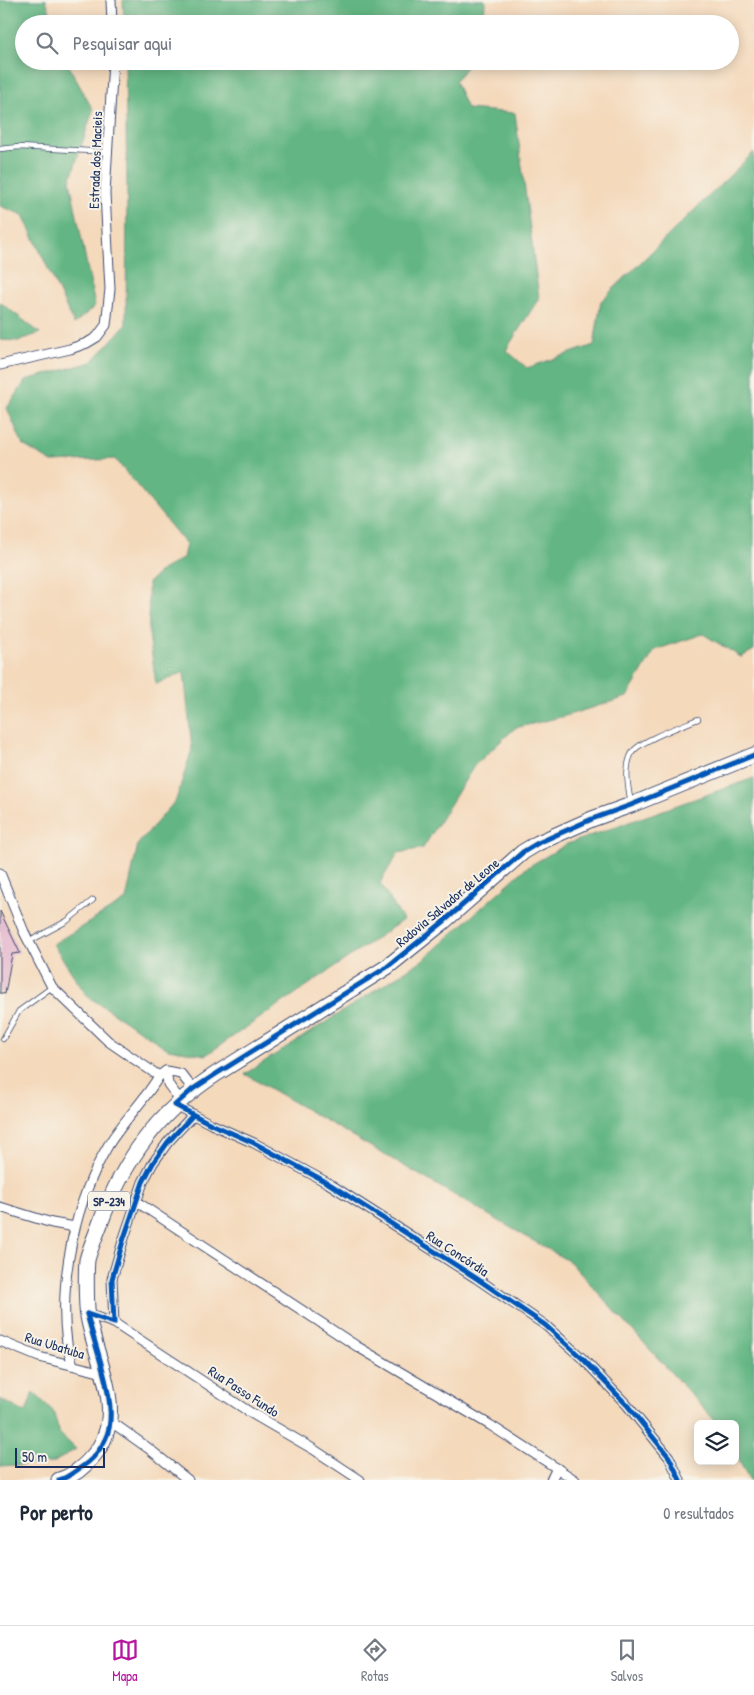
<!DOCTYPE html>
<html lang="pt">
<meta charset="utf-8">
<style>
:root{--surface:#fff;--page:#f6f6f7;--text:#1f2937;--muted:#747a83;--line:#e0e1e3;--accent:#b5179e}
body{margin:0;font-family:"Patrick Hand",sans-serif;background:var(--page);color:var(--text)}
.controls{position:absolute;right:15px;bottom:15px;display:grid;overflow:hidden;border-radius:8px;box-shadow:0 2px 12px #0003}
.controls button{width:45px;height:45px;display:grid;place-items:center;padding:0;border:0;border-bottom:1px solid var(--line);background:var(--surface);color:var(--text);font:25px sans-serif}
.scale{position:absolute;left:15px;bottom:12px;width:90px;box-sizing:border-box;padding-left:5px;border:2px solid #1b2f5e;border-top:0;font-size:14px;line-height:18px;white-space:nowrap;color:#1b2f5e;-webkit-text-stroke:4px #f7f3e8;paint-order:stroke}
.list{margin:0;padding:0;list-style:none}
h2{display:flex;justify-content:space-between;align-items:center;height:65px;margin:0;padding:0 20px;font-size:21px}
h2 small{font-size:16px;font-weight:400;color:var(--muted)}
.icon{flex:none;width:28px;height:28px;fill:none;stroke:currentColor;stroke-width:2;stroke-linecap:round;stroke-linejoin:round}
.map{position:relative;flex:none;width:754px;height:1480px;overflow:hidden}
.search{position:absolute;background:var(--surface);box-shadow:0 2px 12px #0003;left:15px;right:15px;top:15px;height:55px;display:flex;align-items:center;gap:12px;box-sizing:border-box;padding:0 18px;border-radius:28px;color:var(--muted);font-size:19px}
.sheet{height:145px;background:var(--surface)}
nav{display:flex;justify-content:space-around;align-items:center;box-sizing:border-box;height:70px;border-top:1px solid var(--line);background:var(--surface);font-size:14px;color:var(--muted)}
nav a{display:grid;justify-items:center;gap:2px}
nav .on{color:var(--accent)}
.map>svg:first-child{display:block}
</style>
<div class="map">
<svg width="754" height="1480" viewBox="0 0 754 1480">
<rect width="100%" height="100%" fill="#f7f3e8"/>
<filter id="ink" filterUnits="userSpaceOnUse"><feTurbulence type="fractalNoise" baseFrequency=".02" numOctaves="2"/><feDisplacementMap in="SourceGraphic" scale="10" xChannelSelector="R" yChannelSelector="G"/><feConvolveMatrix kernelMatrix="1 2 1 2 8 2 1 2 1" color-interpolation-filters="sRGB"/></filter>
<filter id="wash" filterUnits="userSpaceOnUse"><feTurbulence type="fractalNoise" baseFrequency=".0096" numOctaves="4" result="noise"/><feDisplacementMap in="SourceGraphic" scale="20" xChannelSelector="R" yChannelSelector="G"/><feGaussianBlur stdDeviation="1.12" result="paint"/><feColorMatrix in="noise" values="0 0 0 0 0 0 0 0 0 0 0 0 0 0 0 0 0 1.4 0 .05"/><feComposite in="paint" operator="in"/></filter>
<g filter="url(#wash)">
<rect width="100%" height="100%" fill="#f4d9bb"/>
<g fill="#64b683" stroke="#407270">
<path d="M0,0H46L54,24H24V61H66L93,110L70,181L95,306L74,324L23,215L0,206Z"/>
<path d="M123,0H485L484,24H124Z"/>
<path d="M125,61H471L455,81L467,109L515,113L539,298L506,350L527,368L594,345L601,301L754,152V650L741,657L703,634L655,650L627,697L565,716L515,728L474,766L423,848L398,853L380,883L403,920L206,1055L168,1049L87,996L53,944L126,900L138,844L176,800L192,749L184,672L156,684L149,634L148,583L162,570L183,558L186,544L115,459L52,462L23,445L7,408L26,380L92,362L126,324L127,188Z"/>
<path d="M0,302L40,333L18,341L0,340Z"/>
<path d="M754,778V1480H749L735,1453V1424H718L570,1262L245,1074L424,959L526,868L567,844Z"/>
<path d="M33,1392L53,1411L60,1434L76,1449L53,1463L0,1466V1399L26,1413Z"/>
</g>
<g id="blocks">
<path fill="#e2afcb" d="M0,911L20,953L12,954L5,994L0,993Z"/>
</g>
</g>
<g filter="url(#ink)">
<use href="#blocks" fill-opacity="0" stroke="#3c486c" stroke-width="1"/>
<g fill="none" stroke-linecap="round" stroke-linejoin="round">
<g stroke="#3c486c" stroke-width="6">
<g id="service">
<path d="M0,149L19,147L108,152"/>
<path d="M631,803C628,788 624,767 632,753C638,741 684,725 698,719"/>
<path d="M28,942L67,921L93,900"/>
<path d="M3,1039L19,1011L52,987"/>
</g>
</g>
<g stroke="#3c486c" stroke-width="11">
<g id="minor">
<path d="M111,0L112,24"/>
<path d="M0,365L70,349L87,343L97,337L106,325L110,289L105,193L113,61"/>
<path d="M0,873L24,932L52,987L108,1041L159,1076L166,1071L181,1074L193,1089"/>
<path d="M166,1071L168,1084L180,1100"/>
<path d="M175,1105L211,1124L254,1143L328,1183L476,1278L545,1325L583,1359L627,1405L669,1457L680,1480"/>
<path d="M137,1202L358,1347L490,1425L575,1480"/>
<path d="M0,1207L52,1223L75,1227"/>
<path d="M87,1314L114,1323L251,1413L313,1449L360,1480"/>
<path d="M114,1323L112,1279L123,1241L143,1182L153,1163L168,1142L193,1115"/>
<path d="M0,1341L39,1357L103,1373"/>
<path d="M73,1365C71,1358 68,1351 67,1343C58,1279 76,1199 109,1144C124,1120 145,1100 159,1076"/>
<path d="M110,1421L148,1448L188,1480"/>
<path d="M551,1480L557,1468"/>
</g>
</g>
<g stroke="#3c486c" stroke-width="17">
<path id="primary" d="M59,1480C72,1477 85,1466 93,1456C129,1414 96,1363 88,1316C86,1307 86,1269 87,1260C90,1248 96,1235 100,1224C124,1159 158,1112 216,1074L387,967L442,923L523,852L538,843L592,819L631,805L754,755"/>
</g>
<use href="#service" stroke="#fff" stroke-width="4.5"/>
<use href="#minor" stroke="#fff" stroke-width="9"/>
<use href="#primary" stroke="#fff" stroke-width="15"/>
<g stroke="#f7f3e8" stroke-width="8">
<g id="cycleway">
<path d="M87,1314L114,1323L112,1279L123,1241L143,1182L153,1163L168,1142L193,1115"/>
<path d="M59,1480C68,1478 75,1471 83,1466C97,1457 109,1438 110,1421C113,1393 94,1343 87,1314"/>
<path d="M680,1480L669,1457L627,1405L583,1359L545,1325L476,1278L328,1183L254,1143L211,1124L175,1105L193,1089L216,1074L387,967L442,923L523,852L538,843L592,819L631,805L754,755"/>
</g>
</g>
<use href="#cycleway" stroke="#0057b8" stroke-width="5"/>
</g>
</g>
<g text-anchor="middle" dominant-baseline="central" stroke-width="4" stroke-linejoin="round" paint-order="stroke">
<rect fill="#f7f3e8" stroke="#5d6a87" stroke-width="1" x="88" y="1191.5" width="42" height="19" rx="4"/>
<g font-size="12" font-weight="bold" fill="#1b2f5e">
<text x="109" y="1201">SP-234</text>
</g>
<g font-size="14" fill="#1b2f5e" stroke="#f7f3e8">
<text transform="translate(95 160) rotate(-88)">Estrada dos Macieis</text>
<text transform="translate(447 902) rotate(-40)">Rodovia Salvador de Leone</text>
<text transform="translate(458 1253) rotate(33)">Rua Concórdia</text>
<text transform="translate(55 1345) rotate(17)">Rua Ubatuba</text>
<text transform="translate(244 1391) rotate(33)">Rua Passo Fundo</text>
</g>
</g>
</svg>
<div class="controls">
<button><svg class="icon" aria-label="layers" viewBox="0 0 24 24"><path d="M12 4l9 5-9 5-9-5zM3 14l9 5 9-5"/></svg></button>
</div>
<div class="scale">50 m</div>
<div class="search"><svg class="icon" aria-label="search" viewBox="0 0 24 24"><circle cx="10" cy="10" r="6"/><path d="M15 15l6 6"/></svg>Pesquisar aqui</div>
</div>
<section class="sheet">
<h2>Por perto<small>0 resultados</small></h2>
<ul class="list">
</ul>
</section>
<nav>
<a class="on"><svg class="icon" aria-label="map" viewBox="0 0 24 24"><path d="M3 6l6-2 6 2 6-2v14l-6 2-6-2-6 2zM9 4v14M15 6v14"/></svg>Mapa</a>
<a><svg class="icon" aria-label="directions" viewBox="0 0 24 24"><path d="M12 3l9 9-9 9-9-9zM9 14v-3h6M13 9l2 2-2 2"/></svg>Rotas</a>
<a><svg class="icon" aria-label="saved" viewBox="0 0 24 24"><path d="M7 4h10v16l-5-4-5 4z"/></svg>Salvos</a>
</nav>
